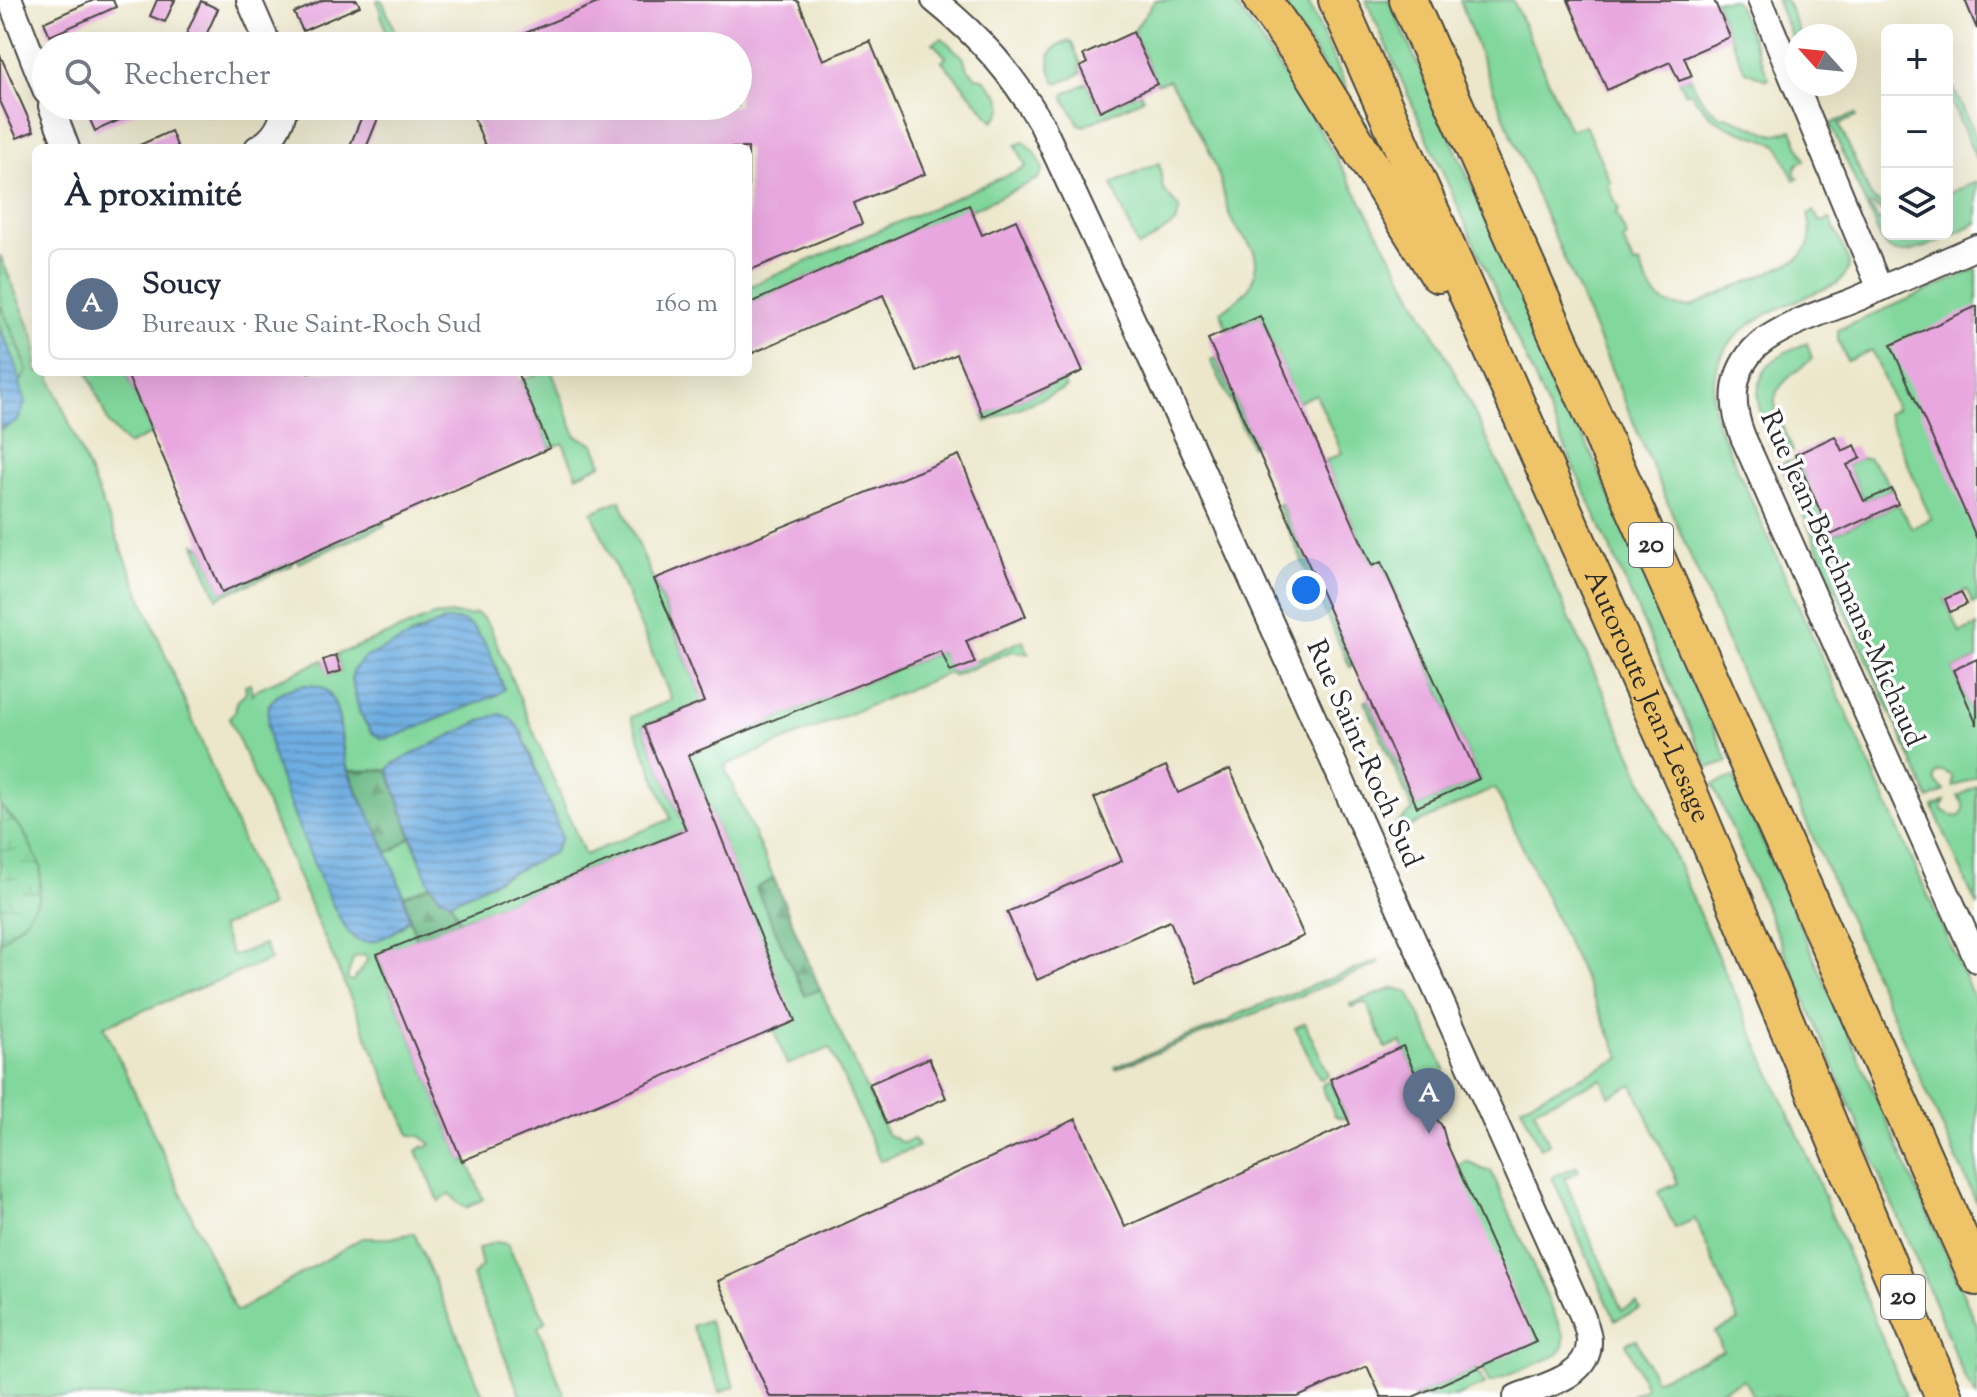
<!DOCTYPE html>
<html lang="fr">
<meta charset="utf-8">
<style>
:root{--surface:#fff;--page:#f6f6f7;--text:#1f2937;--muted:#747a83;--line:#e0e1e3;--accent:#b5179e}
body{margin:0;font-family:"Sorts Mill Goudy",serif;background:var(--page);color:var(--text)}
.controls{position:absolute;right:24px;top:24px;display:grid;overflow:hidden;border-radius:12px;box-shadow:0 8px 32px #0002}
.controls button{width:72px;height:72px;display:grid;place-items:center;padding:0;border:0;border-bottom:2px solid var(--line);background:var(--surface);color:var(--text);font:40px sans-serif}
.compass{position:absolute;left:1785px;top:24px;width:72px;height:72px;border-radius:50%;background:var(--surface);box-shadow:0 8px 32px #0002;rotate:297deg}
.you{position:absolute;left:1306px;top:590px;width:28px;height:28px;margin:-20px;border:6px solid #fff;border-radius:50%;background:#1a73e8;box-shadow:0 0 0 12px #1a73e833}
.badge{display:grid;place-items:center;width:52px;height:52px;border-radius:50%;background:var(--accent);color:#fff;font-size:26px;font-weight:700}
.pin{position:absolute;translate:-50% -66px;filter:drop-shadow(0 2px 4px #0008)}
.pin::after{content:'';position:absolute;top:42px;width:28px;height:24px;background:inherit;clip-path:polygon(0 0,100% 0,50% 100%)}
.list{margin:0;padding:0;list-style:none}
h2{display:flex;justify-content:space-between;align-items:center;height:104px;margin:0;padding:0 32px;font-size:34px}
h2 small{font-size:26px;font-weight:400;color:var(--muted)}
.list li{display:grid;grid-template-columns:52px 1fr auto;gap:24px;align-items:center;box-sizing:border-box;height:112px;margin:0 16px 16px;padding:0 16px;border:2px solid var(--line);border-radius:12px}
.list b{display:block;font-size:30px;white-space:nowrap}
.list p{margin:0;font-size:26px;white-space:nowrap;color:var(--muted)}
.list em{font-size:26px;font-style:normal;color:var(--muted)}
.icon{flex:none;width:44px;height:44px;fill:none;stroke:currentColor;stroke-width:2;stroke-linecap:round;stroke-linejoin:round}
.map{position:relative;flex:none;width:1977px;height:1397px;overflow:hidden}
.search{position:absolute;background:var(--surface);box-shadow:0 8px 32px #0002;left:32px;top:32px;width:720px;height:88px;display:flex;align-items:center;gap:20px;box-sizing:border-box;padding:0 28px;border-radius:44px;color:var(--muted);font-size:30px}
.panel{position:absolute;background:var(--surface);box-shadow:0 8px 32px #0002;left:32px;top:144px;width:720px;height:232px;border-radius:12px}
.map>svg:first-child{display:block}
</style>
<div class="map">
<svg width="1977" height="1397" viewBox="0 0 1977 1397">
<defs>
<pattern id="forest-firs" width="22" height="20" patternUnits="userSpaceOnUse" patternTransform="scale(2)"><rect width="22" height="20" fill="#68b884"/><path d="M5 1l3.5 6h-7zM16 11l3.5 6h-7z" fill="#56966c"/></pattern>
<pattern id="wetland-marsh" width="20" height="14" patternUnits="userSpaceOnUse" patternTransform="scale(2)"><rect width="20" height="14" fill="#81d79c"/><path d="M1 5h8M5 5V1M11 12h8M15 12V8" fill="none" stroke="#70b987"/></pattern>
<pattern id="water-rules" width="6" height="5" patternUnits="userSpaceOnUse" patternTransform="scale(2)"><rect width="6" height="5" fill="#6eade1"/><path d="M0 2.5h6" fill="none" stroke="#5b8db7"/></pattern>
</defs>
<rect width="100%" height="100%" fill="#fff"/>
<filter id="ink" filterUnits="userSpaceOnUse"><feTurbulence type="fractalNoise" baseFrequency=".0125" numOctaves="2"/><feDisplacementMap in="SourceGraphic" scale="16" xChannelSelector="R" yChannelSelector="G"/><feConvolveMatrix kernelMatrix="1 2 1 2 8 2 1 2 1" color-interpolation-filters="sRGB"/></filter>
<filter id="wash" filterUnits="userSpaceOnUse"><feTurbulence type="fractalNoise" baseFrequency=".006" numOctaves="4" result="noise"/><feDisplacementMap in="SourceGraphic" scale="32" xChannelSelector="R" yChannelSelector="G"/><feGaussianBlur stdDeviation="1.8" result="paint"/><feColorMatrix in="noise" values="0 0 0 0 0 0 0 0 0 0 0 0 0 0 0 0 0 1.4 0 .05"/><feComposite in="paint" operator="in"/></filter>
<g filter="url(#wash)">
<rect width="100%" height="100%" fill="#ece7cb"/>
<g fill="#81d79c" stroke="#568164" stroke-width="2" fill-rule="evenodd">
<path d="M377,0H382L401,46H390Z"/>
<path d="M1155,0H1231L1250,24L1323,135L1359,197L1452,367L1512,491L1627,745L1707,932L1805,1150L1906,1397H1753L1744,1379L1707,1397H1631L1630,1396L1646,1388L1626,1343L1636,1339L1655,1380L1723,1351L1715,1332L1739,1321L1695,1219L1675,1228L1658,1192L1678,1183L1633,1085L1609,1096L1602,1079L1534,1109L1549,1144L1540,1148L1521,1106L1621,1058L1495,788L1398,832L1395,825L1413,810L1365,701L1369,700L1417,807L1479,779L1382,563L1372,566L1325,461L1342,453L1316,394L1298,402L1260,316L1227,330L1221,312C1241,297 1254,290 1256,264C1257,245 1239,236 1232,221C1226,208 1224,193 1220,179C1208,144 1190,110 1168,80L1157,84L1133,32Z"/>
<path d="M1281,0H1307L1347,88L1339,90Z"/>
<path d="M1366,0H1389L1728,761L1708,768Z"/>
<path d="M1460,0H1513L1570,130L1585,125L1611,183L1608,185L1619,210L1616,213L1627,237L1623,240L1634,265L1639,264C1651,291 1656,308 1690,307L1797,260C1812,246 1813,233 1808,214L1814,211L1819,221L1823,222L1830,219C1834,228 1849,258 1849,265C1849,272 1842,279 1838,283C1772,312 1696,330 1716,421L1977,1005V1204C1852,926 1727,647 1610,366C1559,244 1503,124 1460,0Z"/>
<path d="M1714,0H1735L1769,78L1767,80L1745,71Z"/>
<path d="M1776,0H1786L1801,36H1797V48Z"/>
<path d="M942,38L963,57L968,69L976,77L983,78L1000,97L1003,107L1000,114L993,121L942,61L946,57L933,43Z"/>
<path d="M1069,41L1072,43L1082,66L1080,67L1082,73L1060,83L1056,82C1045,64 1046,47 1069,41Z"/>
<path d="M1947,73L1977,140V160L1947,92Z"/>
<path d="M1690,77C1699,97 1704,105 1722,117L1726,116L1774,135L1792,130L1805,161C1798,162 1794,166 1795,174L1798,178L1794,180L1779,147L1774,143C1739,130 1710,126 1691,92L1685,94L1679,81Z"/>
<path d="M1087,83L1100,111L1140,92L1143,99L1084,126L1079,124L1064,98L1065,94Z"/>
<path d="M1855,114L1856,117L1839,124L1871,197L1887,209V215L1873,205L1868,206L1869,209H1872L1878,221L1887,219V234H1947V194L1977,182V223C1959,231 1911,259 1893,251C1890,250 1885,246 1883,243L1830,124Z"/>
<path d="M1024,142L1037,155L1043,169L1038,179L971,210L969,206L748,304V287L1026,167L1016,145Z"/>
<path d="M1159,163L1163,189L1180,209L1175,223L1153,239L1138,247L1112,184Z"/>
<path d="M0,255L36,342V372H48L270,907L221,927L232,956L264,944L270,960L104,1026L236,1312L362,1238H391L414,1233L484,1397H0V942L24,921V832L0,805V429L5,428L24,403L20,382L27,371L20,349L0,304Z"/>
<path d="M1977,269V602L1973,604L1967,590L1945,600L1960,633L1977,626V659L1953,670L1977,725V766L1975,767L1977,776L1953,787L1952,776L1943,771L1938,772L1935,776V781L1945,791L1929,799L1781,465L1788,461L1789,463L1797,459L1832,535L1898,504L1912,528L1931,519L1887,414L1896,409L1872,350L1847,361L1838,340V330Z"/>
<path d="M1807,343L1812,359C1763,396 1769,397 1793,451L1779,460C1763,425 1739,380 1784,353C1791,349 1799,347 1807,343Z"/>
<path d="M1216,358L1255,444L1251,446L1211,360Z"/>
<path d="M88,372H126L153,433L127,445L109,424Z"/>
<path d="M542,372H552L576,436L594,444L602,464L577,476L563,443L550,448L521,381Z"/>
<path d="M1062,380L1066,388L986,422L983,416Z"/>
<path d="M1861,458H1868L1881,471L1892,489L1864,501L1847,465Z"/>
<path d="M620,500L704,702L643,726L686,830L460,921L451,902L553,853L562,837L521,731L394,763L388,770L349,771L345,762L339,718L267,724C279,793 312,859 342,923L385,937L402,927L409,918L416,939L377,955L462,1161L467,1159L483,1199L466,1208L456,1201L451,1194L439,1201L417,1151L423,1146L428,1147L431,1144L420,1136L410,1135L229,718L235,712L237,702L246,692L245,685L250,684L252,694L257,689L323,660L329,675L341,671L336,655L433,616L454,614L470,616L476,613L484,619L490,627L585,855L671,819L631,717L672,700L592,512ZM446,620C452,620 459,619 465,622C487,635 495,666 504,689L497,695L396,736L382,739L399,643L414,634ZM365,955L367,960C364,969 357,973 353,981L348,980L347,977L354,957Z"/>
<path d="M1281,503L1314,577L1310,579L1277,505Z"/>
<path d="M383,521L385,525L298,563L297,559Z"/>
<path d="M195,544L203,548L222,592L291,562L293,565L217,598Z"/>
<path d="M1321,592L1353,664L1350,667L1316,593Z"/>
<path d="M1023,640L1029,654L1012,651L953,676L950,672L724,766L774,879L756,888L805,995L820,989L887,1134L903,1143L914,1139L918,1147L880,1161L830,1048L787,1065L774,1030L794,1021L688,755L941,651L951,672Z"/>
<path d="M1734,777L1977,1325V1397L1965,1379L1935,1304L1713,784Z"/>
<path d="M1977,786V906L1933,807L1945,801L1942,807L1944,811L1957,817C1968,812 1963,803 1958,796Z"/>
<path d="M411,837L431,885L404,896L386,852L392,851Z"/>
<path d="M1378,961L1379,964L1116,1069L1115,1067L1228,1021L1236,1015C1283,996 1330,979 1378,961Z"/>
<path d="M1394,988L1409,992L1445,1070L1438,1089L1439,1115L1435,1117L1401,1042L1386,1048L1366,1002L1351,1007L1350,1004Z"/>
<path d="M1305,1023L1329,1075L1322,1079L1319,1078L1295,1028Z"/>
<path d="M1331,1081L1347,1118L1345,1119L1335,1116L1322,1087L1323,1084Z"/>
<path d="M1466,1161L1484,1170L1491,1171L1564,1336C1564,1346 1563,1351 1555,1356L1489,1383L1482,1366L1457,1166Z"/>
<path d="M1577,1166L1579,1171L1564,1178L1622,1310L1637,1303L1640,1309L1615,1320L1552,1177Z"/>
<path d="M495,1242L507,1244L546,1321L538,1327L565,1397H521L472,1276L482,1266L478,1249Z"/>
<path d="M708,1320L735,1386L720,1392L692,1326Z"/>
<path d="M1477,1368L1484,1385L1455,1397H1413Z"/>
</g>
<g fill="url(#forest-firs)" stroke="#4a7258" stroke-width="2">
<path d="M388,770L411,837L392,851L386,852C374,824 360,799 349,771Z"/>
<path d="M774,879L820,989L805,996L756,888Z"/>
<path d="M431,885L439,896L451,902L460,921L416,939L404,896Z"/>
</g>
<g fill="url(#wetland-marsh)" stroke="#568164" stroke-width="2">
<path d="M0,304L20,349L27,371L20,382L15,362L0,329Z"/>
<path d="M0,805L24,832L41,867L39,899L24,921L0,942Z"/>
</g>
<g fill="url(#water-rules)" stroke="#4c6c86" stroke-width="2">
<path d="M0,329L15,362L25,403L18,421L0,429Z"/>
<path d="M446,620C452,620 459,619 465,622C487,635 495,666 504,689L497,695L396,736L382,739L371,732L360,714L351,679L354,669L364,658Z"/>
<path d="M303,685C313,685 324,685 330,695C343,716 339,740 345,762C352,787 366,808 377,830C390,859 403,888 409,918C399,931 372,949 355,939C335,925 282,788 274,759C268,741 267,722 269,704L281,692Z"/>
<path d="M500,714L511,718L521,731L562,837L553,853L451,902L439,896L428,881L388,770L394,763L482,720Z"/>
</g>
<g id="blocks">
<g fill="#e8a8df">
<path d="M94,0H113L116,7L50,36L44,22Z"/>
<path d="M157,0H175L165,22L150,16Z"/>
<path d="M323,0H357L360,6L303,31L294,13Z"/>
<path d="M605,0H796L799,3L823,60L870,41L925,174L854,203L862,224L748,271V148H480L485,145L469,106H738V46H494Z"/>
<path d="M1568,0H1714L1730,37L1684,57L1692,76L1690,77L1679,81L1670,62L1607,90Z"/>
<path d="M1965,0H1977V29Z"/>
<path d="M201,1L218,9L201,46H181Z"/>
<path d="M1133,32L1157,84L1100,111L1080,67L1087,63L1083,55Z"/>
<path d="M380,36L384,46H356Z"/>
<path d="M0,55L34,131L17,138L0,101Z"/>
<path d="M104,106H151L95,131L87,113Z"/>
<path d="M199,106H217L211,117L197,110Z"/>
<path d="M366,106H383L366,148H349Z"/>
<path d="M171,131L178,148H133Z"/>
<path d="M969,205L982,235L1016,220L1083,371L983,416L956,354L917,372L883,295L753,353L748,342V304Z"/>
<path d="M1977,306V539L1891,345Z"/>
<path d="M1260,316L1372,566L1381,562L1479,779L1417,807L1208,339Z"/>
<path d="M126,372H517L550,448L222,592Z"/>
<path d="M1835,436L1842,451L1855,445L1861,458L1847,465L1864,501L1892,489L1898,504L1831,535L1795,455Z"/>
<path d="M959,455L1026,616L966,641L975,663L950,672L941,651L688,755L795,1021L462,1161L377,954L686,830L643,726L704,702L654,579Z"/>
<path d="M1961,592L1967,604L1950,612L1945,599Z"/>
<path d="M336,655L341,671L328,675L323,660Z"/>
<path d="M1977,659V725L1953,670Z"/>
<path d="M1166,766L1178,793L1230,769L1304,936L1197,983L1170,921L1037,980L1007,912L1122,861L1094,798Z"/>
<path d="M1403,1046L1435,1117L1442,1126L1447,1144L1536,1342L1413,1397H1381L1367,1366L1298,1397H770L718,1281L1076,1119L1125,1227L1350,1124L1330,1079Z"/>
<path d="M929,1058L946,1098L886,1124L869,1084Z"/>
</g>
</g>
</g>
<g filter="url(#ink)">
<use href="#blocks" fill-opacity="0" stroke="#484743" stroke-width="2"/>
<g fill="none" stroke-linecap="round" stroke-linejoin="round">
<g stroke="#484743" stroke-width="28">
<g id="minor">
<path d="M10,0L46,92"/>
<path d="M249,0L269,46"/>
<path d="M934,0C981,38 1012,73 1042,125L1191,445L1582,1315C1585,1323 1589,1332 1589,1341C1590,1377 1542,1386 1516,1397"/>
<path d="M1760,0L1880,289"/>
<path d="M51,106L67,148"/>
<path d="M257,148C274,139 282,125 285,106"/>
<path d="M1977,247C1935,265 1894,283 1852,301C1824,312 1773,328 1753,350C1730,376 1731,407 1743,437L1977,960"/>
</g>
</g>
<g stroke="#484743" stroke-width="40">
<g id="highway">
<path d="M1262,0L1305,60L1438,274"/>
<path id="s1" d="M1337,0L1690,795L1944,1397"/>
<path d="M1408,0L1977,1277"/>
</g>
</g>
<use href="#minor" stroke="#fff" stroke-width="24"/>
<use href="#highway" stroke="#efc469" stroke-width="36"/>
</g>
</g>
<g text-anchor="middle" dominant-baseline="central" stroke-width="7" stroke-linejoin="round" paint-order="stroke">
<g fill="#fff" stroke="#6b6b6b" stroke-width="2">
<rect x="1629" y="523" width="44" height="44" rx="6"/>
<rect x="1881" y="1275" width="44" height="44" rx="6"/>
</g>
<g font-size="26" font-weight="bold" fill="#2b2b2b">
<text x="1651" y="545">20</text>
<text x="1903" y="1297">20</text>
</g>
<g font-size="28" fill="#2b2b2b" stroke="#fff">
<text transform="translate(1841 579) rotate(66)">Rue Jean-Berchmans-Michaud</text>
<text stroke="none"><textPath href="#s1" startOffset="762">Autoroute Jean-Lesage</textPath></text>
<text transform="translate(1363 754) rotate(66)">Rue Saint-Roch Sud</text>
</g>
</g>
</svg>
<div class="controls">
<button>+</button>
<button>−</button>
<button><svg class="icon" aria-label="layers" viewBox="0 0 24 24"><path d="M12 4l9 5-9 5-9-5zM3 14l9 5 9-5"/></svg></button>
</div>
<svg class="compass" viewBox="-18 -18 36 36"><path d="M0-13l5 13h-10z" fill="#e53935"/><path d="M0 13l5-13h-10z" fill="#747a83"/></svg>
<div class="you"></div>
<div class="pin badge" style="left:1429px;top:1134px;background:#5c6f8a">A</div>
<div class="search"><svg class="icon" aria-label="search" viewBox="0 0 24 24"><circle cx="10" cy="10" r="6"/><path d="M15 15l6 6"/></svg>Rechercher</div>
<section class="panel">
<h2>À proximité<small></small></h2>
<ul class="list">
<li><span class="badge" style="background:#5c6f8a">A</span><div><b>Soucy</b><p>Bureaux · Rue Saint-Roch Sud</p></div><em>160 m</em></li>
</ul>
</section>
</div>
